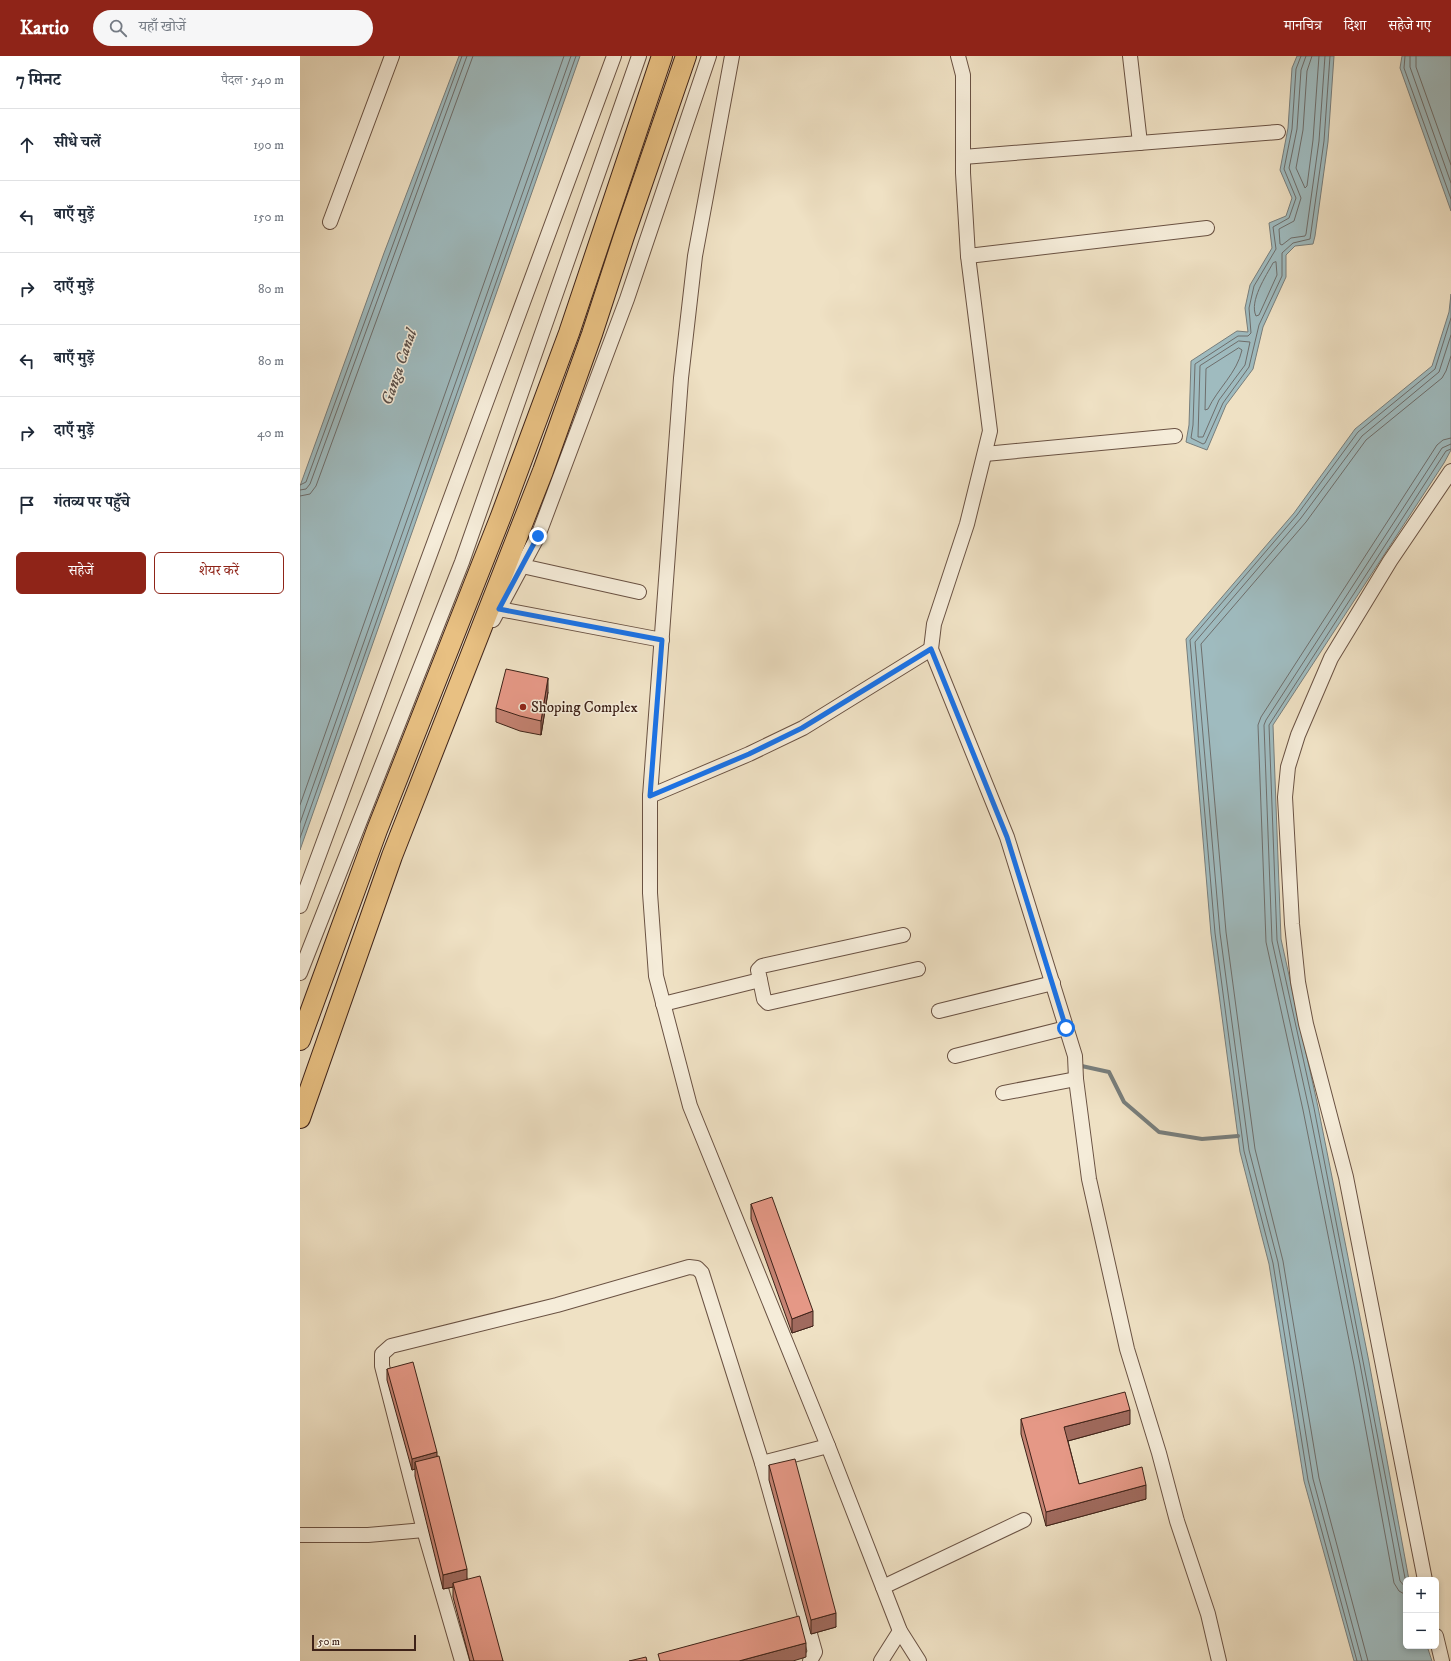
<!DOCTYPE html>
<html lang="hi">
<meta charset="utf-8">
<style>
:root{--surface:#fff;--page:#f6f6f7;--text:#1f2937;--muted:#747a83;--line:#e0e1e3;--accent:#8f2418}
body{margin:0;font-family:"IM FELL DW Pica","Noto Serif Devanagari",serif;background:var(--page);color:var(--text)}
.controls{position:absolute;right:12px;bottom:12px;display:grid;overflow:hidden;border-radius:6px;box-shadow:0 2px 6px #0003}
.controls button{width:36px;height:36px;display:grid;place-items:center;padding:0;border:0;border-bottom:1px solid var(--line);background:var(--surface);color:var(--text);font:20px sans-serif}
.scale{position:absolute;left:12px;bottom:10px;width:104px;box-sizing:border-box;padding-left:4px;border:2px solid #3e2218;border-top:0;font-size:11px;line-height:14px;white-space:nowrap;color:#3e2218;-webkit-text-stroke:3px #f5ecd9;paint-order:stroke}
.stop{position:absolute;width:12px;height:12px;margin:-9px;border:3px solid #1a73e8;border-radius:50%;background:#fff}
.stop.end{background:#1a73e8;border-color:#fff;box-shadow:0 1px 4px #0008}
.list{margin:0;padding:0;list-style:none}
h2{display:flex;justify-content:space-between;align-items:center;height:52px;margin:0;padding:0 16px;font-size:17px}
h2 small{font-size:13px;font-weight:400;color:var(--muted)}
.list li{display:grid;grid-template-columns:26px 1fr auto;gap:12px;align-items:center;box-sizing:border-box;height:72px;padding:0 16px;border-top:1px solid var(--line)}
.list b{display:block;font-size:15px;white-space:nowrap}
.list em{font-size:13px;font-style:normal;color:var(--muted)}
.actions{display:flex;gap:8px;padding:12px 16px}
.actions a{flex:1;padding:9px 0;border:1px solid var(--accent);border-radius:6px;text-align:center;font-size:14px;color:var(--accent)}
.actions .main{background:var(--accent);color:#fff}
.icon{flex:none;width:22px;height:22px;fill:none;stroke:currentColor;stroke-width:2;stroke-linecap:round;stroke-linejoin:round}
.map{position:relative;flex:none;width:1151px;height:1605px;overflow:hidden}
header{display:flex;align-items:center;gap:24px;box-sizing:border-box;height:56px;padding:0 20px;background:var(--accent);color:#fff}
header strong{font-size:19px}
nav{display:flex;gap:22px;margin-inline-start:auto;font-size:14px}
.search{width:280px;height:36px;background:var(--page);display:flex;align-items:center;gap:10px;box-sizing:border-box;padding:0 14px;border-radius:22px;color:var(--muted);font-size:15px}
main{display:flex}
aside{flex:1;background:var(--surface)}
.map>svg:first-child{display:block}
</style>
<header>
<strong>Kartio</strong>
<div class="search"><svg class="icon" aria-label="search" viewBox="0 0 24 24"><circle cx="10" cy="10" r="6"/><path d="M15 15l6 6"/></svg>यहाँ खोजें</div>
<nav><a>मानचित्र</a><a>दिशा</a><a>सहेजे गए</a></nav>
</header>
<main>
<aside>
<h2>7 मिनट<small>पैदल · 540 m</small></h2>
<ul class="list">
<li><svg class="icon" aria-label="ahead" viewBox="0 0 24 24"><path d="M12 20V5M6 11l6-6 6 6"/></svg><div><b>सीधे चलें</b></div><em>190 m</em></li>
<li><svg class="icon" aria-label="left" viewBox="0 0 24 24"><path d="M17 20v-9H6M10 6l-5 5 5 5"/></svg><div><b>बाएँ मुड़ें</b></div><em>150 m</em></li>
<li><svg class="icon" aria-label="right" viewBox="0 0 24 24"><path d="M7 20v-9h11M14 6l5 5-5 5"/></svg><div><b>दाएँ मुड़ें</b></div><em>80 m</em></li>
<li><svg class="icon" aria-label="left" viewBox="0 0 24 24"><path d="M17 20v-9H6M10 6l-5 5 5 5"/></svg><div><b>बाएँ मुड़ें</b></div><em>80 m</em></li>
<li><svg class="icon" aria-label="right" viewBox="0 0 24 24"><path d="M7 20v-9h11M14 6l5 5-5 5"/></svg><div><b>दाएँ मुड़ें</b></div><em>40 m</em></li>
<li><svg class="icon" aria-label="arrive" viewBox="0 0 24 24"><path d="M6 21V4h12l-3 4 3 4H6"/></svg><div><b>गंतव्य पर पहुँचे</b></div></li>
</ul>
<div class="actions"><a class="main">सहेजें</a><a>शेयर करें</a></div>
</aside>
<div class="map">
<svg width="1151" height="1605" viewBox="0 0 1151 1605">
<rect width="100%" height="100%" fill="#efe1c4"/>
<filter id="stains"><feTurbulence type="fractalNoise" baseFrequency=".005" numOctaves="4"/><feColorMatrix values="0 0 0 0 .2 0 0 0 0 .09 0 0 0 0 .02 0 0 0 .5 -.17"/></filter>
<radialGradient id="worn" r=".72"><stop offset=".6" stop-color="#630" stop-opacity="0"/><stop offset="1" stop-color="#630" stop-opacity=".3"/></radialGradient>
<g fill="#9fbbbf" stroke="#787e7c">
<path d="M159,0H280L0,794V430L84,197Z"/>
<path d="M997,0H1034L1028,86L1015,180L1013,188L995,190L986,199V221L963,271L953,313L926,349L907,394L886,386L889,369L891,305L937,275L948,276L945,252L950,229L972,192L969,167L986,160L992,142L980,114L988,72L992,12Z"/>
<path d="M1102,0H1151V155L1100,12Z"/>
<path d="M1151,238V394L1144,407L973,669L981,883L1018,1051L1069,1306L1109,1524H1106V1590H1127L1132,1605H1054L1004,1425L969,1208L940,1096L911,878L886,583L994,457L1055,373L1132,310L1149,256Z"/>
</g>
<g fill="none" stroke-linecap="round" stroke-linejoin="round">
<g stroke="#6e6e6c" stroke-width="1">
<path d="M1001,0L996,13L992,73L984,113L996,142L989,162L973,171L976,193L954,230L949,252L951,277L948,280H938L895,308L893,369L891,382L903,388L905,387L923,347L949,311L959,269L982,220V197L993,187L1010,183L1024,85L1030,0"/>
<path d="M1006,0L1001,14L997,73L989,112L1001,142L994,165L979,173L980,188L982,189L991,182L1005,180L1006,178L1019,85L1025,0"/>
<path d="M1012,0L1007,15L1003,74L996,112L1005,132L1007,130L1013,84L1019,0"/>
<path d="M1105,0L1104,12L1151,143"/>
<path d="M1110,0V11L1151,127"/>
<path d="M1116,0V11L1151,109"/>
<path d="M976,206L977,219L959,259L956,260C949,245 966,220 973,207Z"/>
<path d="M939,285L950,286L945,309L919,344L903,381H898L900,310Z"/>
<path d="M939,292L942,294C937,317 918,332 908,353L905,354L906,313Z"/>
<path d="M0,429L6,426L162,0"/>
<path d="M0,434L6,433L10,428L167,0"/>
<path d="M0,440L10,438L16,430L173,0"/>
<path d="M0,749L264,0"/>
<path d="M0,767L271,0"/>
<path d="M0,782L276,0"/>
<path d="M1106,1527L1014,1052L977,884L969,669L1146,395L1151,393"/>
<path d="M1106,1532L1100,1525L1060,1308L1009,1053L972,885L964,669L966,664L1142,392L1151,388"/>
<path d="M1106,1539L1099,1535L1094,1527L1054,1309L1003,1054L966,886L958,669L961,661L1137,389L1143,384L1151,382"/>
<path d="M1057,1605L1008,1424L973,1207L944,1095L915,877L890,584L997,459L1058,376L1135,313L1151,262"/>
<path d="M1062,1605L1013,1423L978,1206L949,1094L920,877L895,586L1001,462L1062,380L1139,316L1151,279"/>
<path d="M1068,1605L1019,1422L983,1205L955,1093L926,876L901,588L1006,466L1066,384L1142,322L1146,315L1151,300"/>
</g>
<path stroke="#787e7c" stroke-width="4" d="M777,1009L809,1016L824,1046L859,1076L902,1083L938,1080"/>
<g stroke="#6a5243" stroke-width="16">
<g id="minor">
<path d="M432,0L395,200L381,322L350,740V837L356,920L390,1050L528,1390L600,1575L619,1605"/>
<path d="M658,0L663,19V117L668,200L690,375L667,468L634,568L631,593L707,781L775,1000L776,1023L789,1123L827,1293L859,1397L877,1465L908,1558L919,1605"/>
<path d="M830,0L840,87"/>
<path d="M663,101L978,76"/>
<path d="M30,166L92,0"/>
<path d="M668,200L907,172"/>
<path d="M685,398L875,380"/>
<path d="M222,510L339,536"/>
<path d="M199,553L362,584"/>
<path d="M193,564L238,480L327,243L409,0"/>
<path d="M350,740L449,698L503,672L631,593"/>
<path d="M0,850L314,0"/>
<path d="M603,879L462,910L458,914L464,943L468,947L618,913"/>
<path d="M0,917L162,506L339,0"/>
<path d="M363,948L460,924"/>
<path d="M639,955L753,927"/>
<path d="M655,1000L766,972"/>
<path d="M703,1037L776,1023"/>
<path d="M462,1407L528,1390"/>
<path d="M0,1479H68L124,1474"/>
<path d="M1125,1524L1046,1121L1006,968L998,926L992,868L985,741L988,711L998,679L1031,602L1090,505L1151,415"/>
<path d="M583,1531L724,1464"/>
<path d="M1136,1580L1142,1605"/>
<path d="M162,1605L124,1474L82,1310V1298L91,1290L257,1249L389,1211L397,1212L402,1217L462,1407L515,1596L510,1605"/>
<path d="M581,1605L600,1575"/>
</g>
</g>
<g stroke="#3e2218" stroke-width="22">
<g id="highway">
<path d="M0,984L77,774L201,460L269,277L362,0"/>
<path d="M0,1062L92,800L243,415L292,278L324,180L386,0"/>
</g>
</g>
<use href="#minor" stroke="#f5ecd9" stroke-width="14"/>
<use href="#highway" stroke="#e8c082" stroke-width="20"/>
</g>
<g fill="#c58373" stroke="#3e2218">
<path d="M248,636L241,679L220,675L196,666V652Z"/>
<path d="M451,1148L513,1270L492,1277L451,1163Z"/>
<path d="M87,1313L137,1400L167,1523L203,1605H170L153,1541V1531L143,1533L115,1420V1413L112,1414L87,1324Z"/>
<path d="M721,1363L830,1368L768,1385L779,1428L846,1443L746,1470L721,1378Z"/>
<path d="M469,1409L536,1571L511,1578L469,1424Z"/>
</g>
<g fill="#a06a5e" stroke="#3e2218">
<path d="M248,622V636L241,679V665Z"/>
<path d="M513,1255V1270L492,1277V1263Z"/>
<path d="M830,1354V1368L764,1386V1371Z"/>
<path d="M137,1396V1407L115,1406V1413L112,1414V1403Z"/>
<path d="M846,1429V1443L746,1470V1456Z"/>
<path d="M167,1513V1527H153V1531L143,1533V1519Z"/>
<path d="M536,1557V1571L511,1578V1564Z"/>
<path d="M506,1587V1601L493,1605H439Z"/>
</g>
<g fill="#e59886" stroke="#3e2218">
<path d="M206,613L248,622L241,665L220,660L196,652Z"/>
<path d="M472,1141L513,1255L492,1263L451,1148Z"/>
<path d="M113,1306L137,1396L112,1403L87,1313Z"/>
<path d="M825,1336L830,1354L764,1371L779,1428L842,1411L846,1429L746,1456L721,1363Z"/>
<path d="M139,1400L167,1513L143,1519L115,1406Z"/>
<path d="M495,1403L536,1557L511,1564L469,1409Z"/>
<path d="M180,1520L203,1605H174L153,1527Z"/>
<path d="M499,1560L506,1587L439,1605H360L358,1598Z"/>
<path d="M346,1601L347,1605H329Z"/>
</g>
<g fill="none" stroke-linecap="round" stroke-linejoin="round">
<path stroke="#1a73e8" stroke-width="5" d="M238,480L199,553L362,584L350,740L449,698L502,672L631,593L707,781L766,972"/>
</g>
<circle fill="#8f2418" stroke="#f5ecd9" stroke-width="1.5" cx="223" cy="651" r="4"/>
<g text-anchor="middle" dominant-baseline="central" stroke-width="3" stroke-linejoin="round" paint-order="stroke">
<g font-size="15" fill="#3e2218" stroke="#f5ecd9" text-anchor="start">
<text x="231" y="651">Shoping Complex</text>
</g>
<g font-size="16" font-style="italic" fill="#5b504a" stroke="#f5ecd9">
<text transform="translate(99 311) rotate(-71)">Ganga Canal</text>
</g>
</g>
<rect width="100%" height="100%" filter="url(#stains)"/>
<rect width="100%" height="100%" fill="url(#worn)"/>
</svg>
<div class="controls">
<button>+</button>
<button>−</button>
</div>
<div class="scale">50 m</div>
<div class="stop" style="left:766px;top:972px"></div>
<div class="stop end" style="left:238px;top:480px"></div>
</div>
</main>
